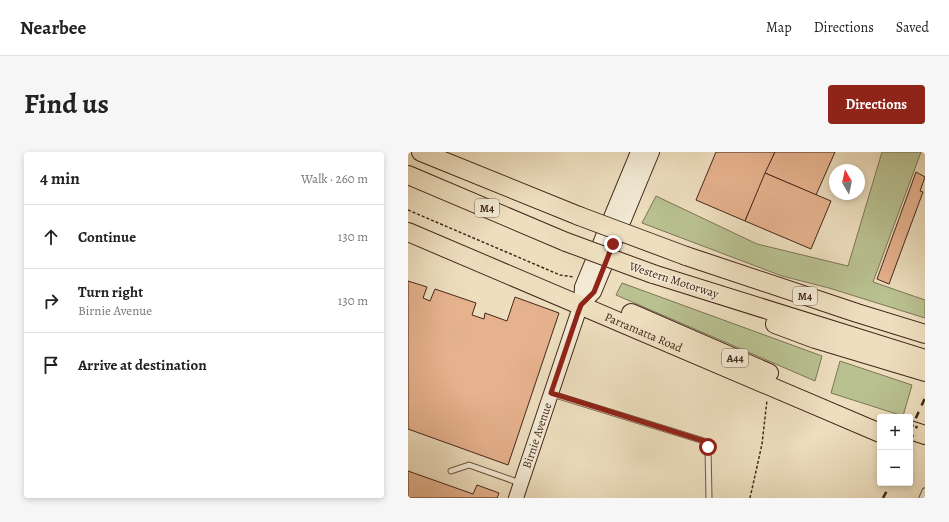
<!DOCTYPE html>
<meta charset="utf-8">
<style>
:root{--surface:#fff;--page:#f6f6f6;--text:#222;--muted:#767676;--line:#e0e0e0;--accent:#8f2418}
body{margin:0;font-family:Alegreya,serif;background:var(--page);color:var(--text)}
.controls{position:absolute;right:12px;bottom:12px;display:grid;overflow:hidden;border-radius:4px;box-shadow:0 2px 6px #0003}
.controls button{width:36px;height:36px;display:grid;place-items:center;padding:0;border:0;border-bottom:1px solid var(--line);background:var(--surface);color:var(--text);font:20px sans-serif}
.compass{position:absolute;left:421px;top:12px;width:36px;height:36px;border-radius:50%;background:var(--surface);box-shadow:0 2px 6px #0003;rotate:351deg}
.stop{position:absolute;width:12px;height:12px;margin:-9px;border:3px solid #8f2418;border-radius:50%;background:#fff}
.stop.end{background:#8f2418;border-color:#fff;box-shadow:0 1px 4px #0008}
.list{margin:0;padding:0;list-style:none}
h2{display:flex;justify-content:space-between;align-items:center;height:52px;margin:0;padding:0 16px;font-size:17px}
h2 small{font-size:13px;font-weight:400;color:var(--muted)}
.list li{display:grid;grid-template-columns:26px 1fr auto;gap:12px;align-items:center;box-sizing:border-box;height:64px;padding:0 16px;border-top:1px solid var(--line)}
.list b{display:block;font-size:15px;white-space:nowrap}
.list p{margin:0;font-size:13px;white-space:nowrap;color:var(--muted)}
.list em{font-size:13px;font-style:normal;color:var(--muted)}
.icon{flex:none;width:22px;height:22px;fill:none;stroke:currentColor;stroke-width:2;stroke-linecap:round;stroke-linejoin:round}
.map{position:relative;flex:none;width:517px;height:346px;overflow:hidden;border-radius:4px}
header{display:flex;align-items:center;gap:24px;box-sizing:border-box;height:56px;padding:0 20px;background:var(--surface);border-bottom:1px solid var(--line)}
header strong{font-size:19px}
nav{display:flex;gap:22px;margin-inline-start:auto;font-size:14px}
.intro{display:flex;align-items:center;justify-content:space-between;box-sizing:border-box;height:96px;padding:0 24px}
h1{margin:0;font-size:28px}
.button{padding:10px 18px;border-radius:4px;background:var(--accent);color:#fff;font-size:14px;font-weight:700}
main{display:flex;gap:24px;padding:0 24px}
aside{flex:1;background:var(--surface);border-radius:4px;box-shadow:0 2px 6px #0003}
.map>svg:first-child{display:block}
</style>
<header>
<strong>Nearbee</strong>
<nav><a>Map</a><a>Directions</a><a>Saved</a></nav>
</header>
<div class="intro"><h1>Find us</h1><a class="button">Directions</a></div>
<main>
<aside>
<h2>4 min<small>Walk · 260 m</small></h2>
<ul class="list">
<li><svg class="icon" aria-label="ahead" viewBox="0 0 24 24"><path d="M12 20V5M6 11l6-6 6 6"/></svg><div><b>Continue</b></div><em>130 m</em></li>
<li><svg class="icon" aria-label="right" viewBox="0 0 24 24"><path d="M7 20v-9h11M14 6l5 5-5 5"/></svg><div><b>Turn right</b><p>Birnie Avenue</p></div><em>130 m</em></li>
<li><svg class="icon" aria-label="arrive" viewBox="0 0 24 24"><path d="M6 21V4h12l-3 4 3 4H6"/></svg><div><b>Arrive at destination</b></div></li>
</ul>
</aside>
<div class="map">
<svg width="517" height="346" viewBox="0 0 517 346">
<rect width="100%" height="100%" fill="#eddebe"/>
<filter id="stains"><feTurbulence type="fractalNoise" baseFrequency=".005" numOctaves="4"/><feColorMatrix values="0 0 0 0 .2 0 0 0 0 .09 0 0 0 0 .02 0 0 0 .5 -.17"/></filter>
<radialGradient id="worn" r=".72"><stop offset=".6" stop-color="#630" stop-opacity="0"/><stop offset="1" stop-color="#630" stop-opacity=".3"/></radialGradient>
<g fill="#b9c191" stroke="#7e7456">
<path d="M474,0H513L465,130L517,148V166L421,136L374,124L234,71L248,44L349,92L440,114Z"/>
<path d="M214,131L414,204L407,229L208,143Z"/>
<path d="M432,209L504,233L495,264L423,241Z"/>
</g>
<g fill="#e6b28e" stroke="#43271b">
<path d="M308,0H367L337,69L288,48Z"/>
<path d="M367,0H427L408,43L357,21Z"/>
<path d="M508,20L517,25L512,39L515,40L481,132L469,127Z"/>
<path d="M357,21L423,49L403,97L337,69Z"/>
<path d="M0,129L19,135L15,146L22,149L27,137L68,151L64,163L76,167L77,161L99,169L107,145L151,161L100,313L0,277Z"/>
<path d="M0,319L65,342L69,333L91,341L89,346H0Z"/>
</g>
<g fill="none" stroke-linecap="round" stroke-linejoin="round">
<g stroke="#6e5544" stroke-width="7">
<g id="lane">
<path d="M144,242L296,289L300,295L301,346"/>
<path d="M43,319L61,313L112,331"/>
<path d="M514,346L517,339"/>
</g>
</g>
<g stroke="#43271b" stroke-width="16">
<g id="secondary">
<path d="M173,153L174,135L230,0"/>
<path id="s1" d="M108,346L170,161L173,153L186,140L244,0"/>
</g>
</g>
<g stroke="#43271b" stroke-width="20">
<g id="highway">
<path d="M13,0L171,64"/>
<path d="M0,23L158,90"/>
<path id="s2" d="M0,80L472,281"/>
<path d="M278,104L449,161L517,182"/>
<path d="M245,122L517,207"/>
<path d="M223,161L361,221"/>
<path d="M367,172L407,187L517,220"/>
<path d="M502,278L517,283"/>
</g>
</g>
<g stroke="#43271b" stroke-width="1.5" stroke-dasharray="3 2" stroke-linecap="butt">
<path d="M0,58L152,123L166,125"/>
<path d="M342,346L354,292L359,248"/>
</g>
<use href="#lane" stroke="#f3ead5" stroke-width="5"/>
<use href="#secondary" stroke="#f3ead5" stroke-width="14"/>
<use href="#highway" stroke="#eddebe" stroke-width="18"/>
<g stroke="#43271b" stroke-width="2.5" stroke-dasharray="7 7" stroke-linecap="butt">
<path d="M502,279L517,246"/>
<path d="M502,289L509,274"/>
<path d="M475,346L483,331"/>
</g>
<g stroke="#43271b" stroke-width="20" stroke-linecap="butt">
<g id="highway-bridge">
<path d="M171,64L278,104"/>
<path d="M158,90L245,122"/>
</g>
</g>
<use href="#highway-bridge" stroke="#eddebe" stroke-width="18"/>
</g>
<g fill="none" stroke-linecap="round" stroke-linejoin="round">
<path stroke="#8f2418" stroke-width="5" d="M205,92L186,140L173,153L170,161L143,241L296,289L300,295"/>
</g>
<g text-anchor="middle" dominant-baseline="central" stroke-width="3.5" stroke-linejoin="round" paint-order="stroke">
<g fill="#f3ead5" stroke="#786253" stroke-width="1">
<rect x="67" y="47" width="24" height="18" rx="3"/>
<rect x="385" y="135" width="24" height="18" rx="3"/>
<rect x="314" y="197" width="26" height="18" rx="3"/>
</g>
<g font-size="11" font-weight="bold" fill="#43271b">
<text x="79" y="56">M4</text>
<text x="397" y="144">M4</text>
<text x="327" y="206">A44</text>
</g>
<g font-size="12" fill="#43271b" stroke="#f3ead5">
<text transform="translate(266 128) rotate(18)">Western Motorway</text>
<text stroke="none"><textPath href="#s2" startOffset="256">Parramatta Road</textPath></text>
<text stroke="none"><textPath href="#s1" startOffset="66">Birnie Avenue</textPath></text>
</g>
</g>
<rect width="100%" height="100%" filter="url(#stains)"/>
<rect width="100%" height="100%" fill="url(#worn)"/>
</svg>
<div class="controls">
<button>+</button>
<button>−</button>
</div>
<svg class="compass" viewBox="-18 -18 36 36"><path d="M0-13l5 13h-10z" fill="#e53935"/><path d="M0 13l5-13h-10z" fill="#767676"/></svg>
<div class="stop" style="left:300px;top:295px"></div>
<div class="stop end" style="left:205px;top:92px"></div>
</div>
</main>
